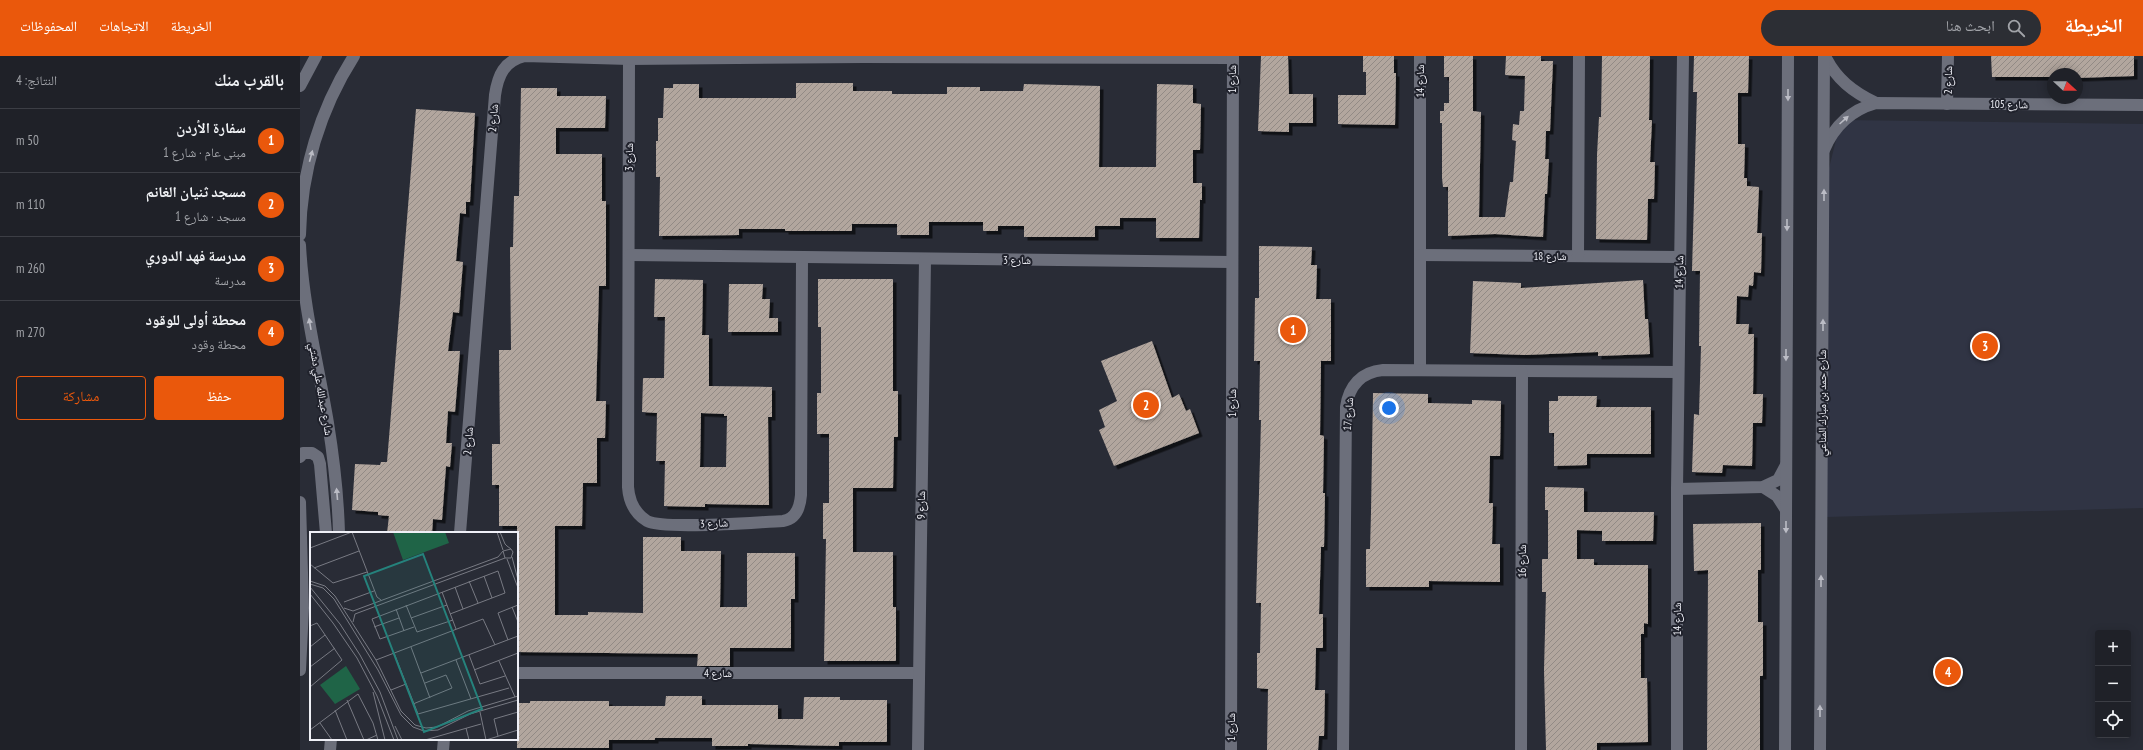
<!DOCTYPE html>
<html lang="ar">
<meta charset="utf-8">
<style>
:root{--surface:#1f2128;--page:#2c2e34;--text:#f1f3f6;--muted:#a1a3a8;--line:#3c3e45;--accent:#ea580c}
body{margin:0;font-family:"PT Sans Narrow","Noto Naskh Arabic",sans-serif;background:var(--page);color:var(--text);direction:rtl}
.controls{position:absolute;right:12px;bottom:12px;display:grid;overflow:hidden;border-radius:4px;box-shadow:0 2px 10px #0003}
.controls button{width:36px;height:36px;display:grid;place-items:center;padding:0;border:0;border-bottom:1px solid var(--line);background:var(--surface);color:var(--text);font:20px sans-serif}
.compass{position:absolute;left:1747px;top:12px;width:36px;height:36px;border-radius:50%;background:var(--surface);box-shadow:0 2px 10px #0003;rotate:111deg}
.you{position:absolute;left:1089px;top:352px;width:14px;height:14px;margin:-10px;border:3px solid #fff;border-radius:50%;background:#1a73e8;box-shadow:0 0 0 6px #1a73e833}
.badge{display:grid;place-items:center;width:26px;height:26px;border-radius:50%;background:var(--accent);color:#fff;font-size:13px;font-weight:700}
.pin{position:absolute;translate:-50% -50%;border:2px solid #fff;box-shadow:0 1px 4px #0006}
.list{margin:0;padding:0;list-style:none}
h2{display:flex;justify-content:space-between;align-items:center;height:52px;margin:0;padding:0 16px;font-size:17px}
h2 small{font-size:13px;font-weight:400;color:var(--muted)}
.list li{display:grid;grid-template-columns:26px 1fr auto;gap:12px;align-items:center;box-sizing:border-box;height:64px;padding:0 16px;border-top:1px solid var(--line)}
.list b{display:block;font-size:15px;white-space:nowrap}
.list p{margin:0;font-size:13px;white-space:nowrap;color:var(--muted)}
.list em{font-size:13px;font-style:normal;color:var(--muted)}
.actions{display:flex;gap:8px;padding:12px 16px}
.actions a{flex:1;padding:9px 0;border:1px solid var(--accent);border-radius:4px;text-align:center;font-size:14px;color:var(--accent)}
.actions .main{background:var(--accent);color:#fff}
.icon{flex:none;width:22px;height:22px;fill:none;stroke:currentColor;stroke-width:2;stroke-linecap:round;stroke-linejoin:round}
.map{position:relative;flex:none;width:1843px;height:694px;overflow:hidden;direction:ltr}
header{display:flex;align-items:center;gap:24px;box-sizing:border-box;height:56px;padding:0 20px;background:var(--accent);color:#fff}
header strong{font-size:19px}
nav{display:flex;gap:22px;margin-inline-start:auto;font-size:14px}
.search{width:280px;height:36px;background:var(--page);display:flex;align-items:center;gap:10px;box-sizing:border-box;padding:0 14px;border-radius:22px;color:var(--muted);font-size:15px}
main{display:flex}
aside{flex:1;background:var(--surface)}
.map>svg:first-child{display:block}
</style>
<header>
<strong>الخريطة</strong>
<div class="search"><svg class="icon" aria-label="search" viewBox="0 0 24 24"><circle cx="10" cy="10" r="6"/><path d="M15 15l6 6"/></svg>ابحث هنا</div>
<nav><a>الخريطة</a><a>الاتجاهات</a><a>المحفوظات</a></nav>
</header>
<main>
<div class="map">
<svg width="1843" height="694" viewBox="0 0 1843 694">
<defs>
<pattern id="building-hatch" width="6" height="6" patternUnits="userSpaceOnUse"><rect width="6" height="6" fill="#b2a69e"/><path d="M-1 1l2-2M0 6l6-6M5 7l2-2" fill="none" stroke="#928a85"/></pattern>
<filter id="shadow"><feDropShadow dx="3.5" dy="3.5" stdDeviation="0" flood-color="#0009"/></filter>
</defs>
<rect width="100%" height="100%" fill="#292c36"/>
<path fill="#303444" d="M1541,64L1843,68V452L1527,461L1525,128Z"/>
<g fill="url(#building-hatch)" fill-rule="evenodd" filter="url(#shadow)">
<path d="M961,0H988L989,38H1013V67H989V76L958,75Z"/>
<path d="M1063,0H1094V17H1096L1095,69L1038,68V39H1066V16H1063Z"/>
<path d="M1144,0H1173V55L1181,56L1179,161H1205L1210,126H1213L1216,85L1212,84L1213,68L1219,69L1220,55H1224L1225,20L1205,19L1206,0H1241V5H1253L1250,75H1246L1245,103H1249L1247,138H1245L1243,181L1195,178L1148,180V131H1143L1142,122V67H1140V55H1144V47H1149V21H1144Z"/>
<path d="M1302,0H1350L1349,64H1352L1350,106H1355L1354,143H1348L1347,184L1296,183L1297,99L1299,61H1301Z"/>
<path d="M1394,0H1449L1448,37H1438V88H1445L1444,122H1447V130L1459,131L1457,177H1462L1461,217L1454,216L1453,230L1449,229L1448,241L1437,240L1436,268H1449L1448,278H1454L1453,338H1463L1462,367H1453L1452,410L1423,409L1422,417L1392,416L1394,358L1399,359L1401,290H1399L1400,215H1392L1396,72L1397,36H1393Z"/>
<path d="M1691,0H1834V20L1777,22V18H1753V21H1692Z"/>
<path d="M496,27H553V35H592V38H647V31H680V35H723L724,28L800,30L799,111H856L857,28L893,29V47L901,48L900,94H893V127H902V144H900L899,182H856V162H820V170H795V181H724V170H698V175H683V166H629V179H597V168H552V175H485V173H439V179L359,180L360,121H356V85H358V62H363L364,32H373V28H399V42H496Z"/>
<path d="M221,32H257V40H306L305,72H256V98H302V145H306V230H299L296,345H306L305,382H297V427H283L282,470H255V559H288V556L343,557V481H381V495H421L420,551H447V497H495V543H491V592H430V610H397L398,598L217,596V470H199V429H192V388H200L199,294H211L210,191H213L214,140H219Z"/>
<path d="M116,53L175,57L170,146H166V158L160,157L156,205L163,206L159,257L153,256L148,295H160L155,356L148,355L146,387H152L150,411L146,410L142,464L133,463L132,477H87L89,460L78,459V456L52,454L55,408L80,409L81,406H87Z"/>
<path d="M959,190L1012,191L1011,209H1017L1016,243H1031V305H1021L1020,379L1024,380L1023,437H1025L1024,491H1021L1019,558H1023V592H1016L1015,634H1025L1024,680H1019L1018,694H967L968,633L957,632V597H960L961,547H956L961,364H959L960,305H954L955,242H959Z"/>
<path d="M355,223L403,224L402,279H409V330L472,331V361H468L469,449L405,448V451L364,450L365,405H356L357,357L342,356L343,322H364L365,261H354ZM401,357L424,358V360H427L426,411H400Z"/>
<path d="M518,223H593V335H598V381H594L593,432H553V496H593V551H596V605H524L526,483H523V447H529V378H517V337H521V271H518Z"/>
<path d="M1343,224L1345,263H1348L1350,298L1298,300V296L1225,299L1170,297L1173,225L1221,227V232Z"/>
<path d="M429,228H463L462,243H470L469,262H478V276H428Z"/>
<path d="M852,285L872,342L879,338L886,355L890,353L899,377L814,410L799,374L805,371L799,354L817,345L801,305Z"/>
<path d="M1073,337L1128,338V347L1172,348V344L1201,345L1200,400H1190L1189,447H1193L1192,488H1200V526L1129,525V531H1066V493H1070L1071,456Z"/>
<path d="M1258,340H1297L1296,351H1351V398H1287V409L1254,410V377H1249V345H1258Z"/>
<path d="M1245,431L1284,432V456H1354L1353,485H1302V475L1277,474V503H1294V509H1348V568L1344,567V578H1341V622H1347L1348,686L1297,687V694H1246L1244,614L1246,536H1242V503H1248V454H1245Z"/>
<path d="M1461,467V514H1458V566H1463V620H1460V694H1407L1408,514L1394,515L1393,468Z"/>
<path d="M366,640H402V649H478V663H503L504,641H540V644H587V686H539V690L448,688V690H412V682H355V684H309V692H217V647H230V645H309V650H365Z"/>
</g>
<g fill="none" stroke-linecap="round" stroke-linejoin="round">
<g stroke="#6c6f7b" stroke-width="12">
<path d="M1120,0V314"/>
<path d="M1525,0C1536,23 1553,36 1576,47"/>
<path d="M329,3L328,431C329,445 334,457 347,465C365,474 457,466 483,465C496,463 500,452 501,439L502,202"/>
<path d="M1647,48L1648,0"/>
<path d="M1524,94C1534,70 1551,54 1576,47L1843,49"/>
<path d="M330,199L932,206"/>
<path d="M1120,199L1379,201"/>
<path d="M1278,200L1279,0"/>
<path d="M1463,431L1477,440L1486,454"/>
<path d="M1377,433L1463,431L1478,424L1486,409"/>
<path d="M160,477L195,39C198,19 204,5 225,0L329,3L564,1L933,2"/>
<path d="M217,617H619"/>
<path d="M143,694L144,683"/>
<path d="M618,694L625,204"/>
<path d="M931,694L933,0"/>
<path d="M1043,694L1046,351C1049,330 1061,316 1083,314L1378,316"/>
<path d="M1221,694L1222,316"/>
<path d="M1377,694V433L1383,0"/>
</g>
<g stroke="#6c6f7b" stroke-width="12">
<path d="M1485,694L1488,0"/>
<path d="M1520,694L1524,0"/>
</g>
<g stroke="#6c6f7b" stroke-width="12">
<path d="M0,30L16,0"/>
<path d="M0,179C1,116 20,53 54,0"/>
<path d="M0,189C3,249 18,308 28,367C34,404 38,440 39,477"/>
<path d="M0,401L3,397H12L18,401L20,408L26,477"/>
<path d="M0,446L3,552L0,614"/>
<path d="M30,694L31,683"/>
</g>
</g>
<defs><path id="oneway-solid" d="M-6-.8H1V-3.2L6.5 0L1 3.2V.8H-6Z"/></defs>
<g fill="#bbbcc5">
<use href="#oneway-solid" transform="translate(1488 39) rotate(90)"/>
<use href="#oneway-solid" transform="translate(1544 64) rotate(-42)"/>
<use href="#oneway-solid" transform="translate(11 100) rotate(-75)"/>
<use href="#oneway-solid" transform="translate(1524 139) rotate(-90)"/>
<use href="#oneway-solid" transform="translate(1487 169) rotate(90)"/>
<use href="#oneway-solid" transform="translate(10 268) rotate(-100)"/>
<use href="#oneway-solid" transform="translate(1523 269) rotate(-90)"/>
<use href="#oneway-solid" transform="translate(1486 299) rotate(90)"/>
<use href="#oneway-solid" transform="translate(37 438) rotate(-95)"/>
<use href="#oneway-solid" transform="translate(1486 471) rotate(90)"/>
<use href="#oneway-solid" transform="translate(1521 525) rotate(-90)"/>
<use href="#oneway-solid" transform="translate(1520 655) rotate(-90)"/>
</g>
<g text-anchor="middle" dominant-baseline="central" stroke-width="4" stroke-linejoin="round" paint-order="stroke">
<g font-size="11" fill="#eff0f7" stroke="#20222c">
<text transform="translate(932 23) rotate(-90)">شارع 1</text>
<text transform="translate(1648 24) rotate(-89)">شارع 2</text>
<text transform="translate(1120 25) rotate(-90)">شارع 14</text>
<text transform="translate(1709 48) rotate(1)">شارع 105</text>
<text transform="translate(193 62) rotate(-86)">شارع 2</text>
<text transform="translate(329 101) rotate(-90)">شارع 3</text>
<text x="1250" y="200">شارع 18</text>
<text x="717" y="204">شارع 3</text>
<text transform="translate(1379 216) rotate(-89)">شارع 14</text>
<text transform="translate(21 333) rotate(80)">شارع عبدالله علي دشتي</text>
<text transform="translate(932 347) rotate(-90)">شارع 1</text>
<text transform="translate(1522 347) rotate(-90)">شارع حمد بن مبارك المناعي</text>
<text transform="translate(1048 358) rotate(-86)">شارع 17</text>
<text transform="translate(168 385) rotate(-86)">شارع 2</text>
<text transform="translate(621 449) rotate(-89)">شارع 9</text>
<text transform="translate(414 467) rotate(-2)">شارع 3</text>
<text transform="translate(1222 505) rotate(-90)">شارع 16</text>
<text transform="translate(1377 563) rotate(-90)">شارع 14</text>
<text x="418" y="617">شارع 4</text>
<text transform="translate(931 671) rotate(-90)">شارع 1</text>
</g>
</g>
<g transform="translate(10 476)">
<rect width="208" height="208" fill="#292c36"/>
<path d="M36,134L50,157L25,172L10,153Z" fill="#1f6447"/>
<path d="M83,0H135L139,11L93,28Z" fill="#1f6447"/>
<path fill="none" stroke="#787a83" stroke-width="1" d="M42,0L67,65L71,68M187,0L193,18M190,0L195,12L197,14L201,17L203,20L201,26H195L193,19L201,17M0,16L42,0M202,25L208,48M197,27L208,56M0,32L23,51L57,40M4,36L49,19M174,44L182,66M0,49L15,54L25,64L66,128L91,179L105,193L116,196L127,195L158,179L208,164M159,49L168,71M0,52L13,56L24,67L68,138L91,183L103,195L114,199L128,198L160,182L208,168M0,55L30,92L50,123L70,160L88,208M145,55L153,77M132,60L146,97M0,62L23,91L47,126L67,164L84,208M34,70L64,59M96,73L107,100L143,88M202,75L208,90M34,76L43,79L188,25L193,19M86,77L94,99M101,86L137,73M43,90L45,82L195,26M0,94L7,91L32,128L0,155M64,95L89,86M104,95L70,107L62,87L188,39L195,61L140,82M198,108L188,81L208,73M0,115L15,103M101,115L120,166M84,121L108,182L199,156M159,123L170,152L195,144M66,128L173,87L185,113M146,128L161,167M189,129L205,165M0,135L25,116M164,138L208,121M111,141L208,104M81,158L96,152M63,160L75,208M37,168L54,208M103,172L142,156L136,143L115,151M25,178L37,208M170,180L176,208M10,191L22,208M85,194L92,208M156,196L159,208M0,198L48,162L63,191L68,208M188,204L184,187L208,180M56,208L67,203M115,208L171,192M176,208L208,198"/>
<path fill="#25827c" fill-opacity="0.15" stroke="#25827c" stroke-width="2" d="M113,22L172,177L114,200L54,44Z"/>
<rect width="208" height="208" fill="none" stroke="#eff0f7" stroke-width="2"/>
</g>
</svg>
<div class="controls">
<button>+</button>
<button>−</button>
<button><svg class="icon" aria-label="locate" viewBox="0 0 24 24"><circle cx="12" cy="12" r="6"/><path d="M12 2v4M12 18v4M2 12h4M18 12h4"/></svg></button>
</div>
<svg class="compass" viewBox="-18 -18 36 36"><path d="M0-13l5 13h-10z" fill="#e53935"/><path d="M0 13l5-13h-10z" fill="#a1a3a8"/></svg>
<div class="you"></div>
<div class="pin badge" style="left:993px;top:274px">1</div>
<div class="pin badge" style="left:846px;top:349px">2</div>
<div class="pin badge" style="left:1685px;top:290px">3</div>
<div class="pin badge" style="left:1648px;top:616px">4</div>
</div>
<aside>
<h2>بالقرب منك<small>النتائج: 4</small></h2>
<ul class="list">
<li><span class="badge">1</span><div><b>سفارة الأردن</b><p>مبنى عام · شارع 1</p></div><em>50 m</em></li>
<li><span class="badge">2</span><div><b>مسجد ثنيان الغانم</b><p>مسجد · شارع 1</p></div><em>110 m</em></li>
<li><span class="badge">3</span><div><b>مدرسة فهد الدوري</b><p>مدرسة</p></div><em>260 m</em></li>
<li><span class="badge">4</span><div><b>محطة أولى للوقود</b><p>محطة وقود</p></div><em>270 m</em></li>
</ul>
<div class="actions"><a class="main">حفظ</a><a>مشاركة</a></div>
</aside>
</main>
